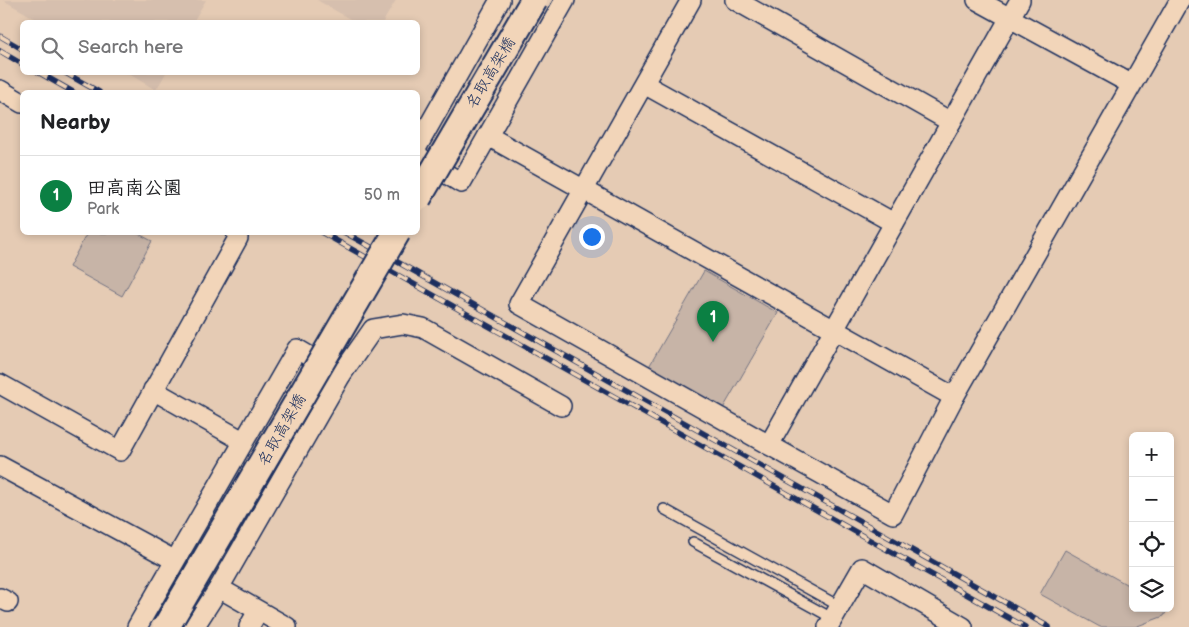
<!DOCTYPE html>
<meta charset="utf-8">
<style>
:root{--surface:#fff;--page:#f2f2f2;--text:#202124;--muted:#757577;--line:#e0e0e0;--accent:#0b8043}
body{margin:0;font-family:"Balsamiq Sans","Klee One",sans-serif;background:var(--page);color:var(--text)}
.controls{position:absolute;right:15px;bottom:15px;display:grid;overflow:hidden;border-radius:8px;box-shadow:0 2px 8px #0003}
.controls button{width:45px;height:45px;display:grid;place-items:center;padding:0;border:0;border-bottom:1px solid var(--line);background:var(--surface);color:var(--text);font:25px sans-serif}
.you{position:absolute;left:591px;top:236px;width:18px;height:18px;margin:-12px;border:4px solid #fff;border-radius:50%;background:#1a73e8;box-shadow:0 0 0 8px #1a73e833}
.badge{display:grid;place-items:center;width:32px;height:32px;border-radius:50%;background:var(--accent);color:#fff;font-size:16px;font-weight:700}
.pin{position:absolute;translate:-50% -41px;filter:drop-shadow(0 1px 2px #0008)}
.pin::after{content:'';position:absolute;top:26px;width:18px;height:15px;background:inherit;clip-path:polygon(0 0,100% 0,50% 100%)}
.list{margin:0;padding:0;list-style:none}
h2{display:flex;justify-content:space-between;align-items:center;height:65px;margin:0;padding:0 20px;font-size:21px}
h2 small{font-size:16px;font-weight:400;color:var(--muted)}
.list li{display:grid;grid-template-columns:32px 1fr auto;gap:15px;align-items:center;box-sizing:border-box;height:80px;padding:0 20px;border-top:1px solid var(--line)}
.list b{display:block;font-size:19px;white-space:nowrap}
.list p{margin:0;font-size:16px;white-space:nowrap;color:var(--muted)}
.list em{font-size:16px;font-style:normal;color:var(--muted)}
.icon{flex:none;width:28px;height:28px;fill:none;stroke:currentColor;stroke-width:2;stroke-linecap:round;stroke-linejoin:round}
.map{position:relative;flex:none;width:1189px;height:627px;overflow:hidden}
.search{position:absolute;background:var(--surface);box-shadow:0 2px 8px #0003;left:20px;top:20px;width:400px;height:55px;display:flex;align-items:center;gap:12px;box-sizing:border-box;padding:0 18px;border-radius:8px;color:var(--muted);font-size:19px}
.panel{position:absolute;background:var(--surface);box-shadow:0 2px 8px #0003;left:20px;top:90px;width:400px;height:145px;border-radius:8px}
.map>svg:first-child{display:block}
</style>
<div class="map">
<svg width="1189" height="627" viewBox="0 0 1189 627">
<rect width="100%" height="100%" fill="#e5cbb4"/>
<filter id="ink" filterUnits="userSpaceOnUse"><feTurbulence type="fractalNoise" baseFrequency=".02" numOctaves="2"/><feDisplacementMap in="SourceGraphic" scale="10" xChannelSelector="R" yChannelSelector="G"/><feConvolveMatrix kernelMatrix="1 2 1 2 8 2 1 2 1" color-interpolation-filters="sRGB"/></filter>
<g filter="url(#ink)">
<g fill="#d6bfae">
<path d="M3,0H206L193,22H41Z"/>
<path d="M317,0H396L383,22H355Z"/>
<path d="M127,73H166L156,90Z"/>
</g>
<g fill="#c7b4a7" stroke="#717282">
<path d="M87,233H137L152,241L122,296L69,267Z"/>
<path d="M704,271L778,313L721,412L647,370Z"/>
<path d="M1065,550L1133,588V608H1168L1164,616L1135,627H1100L1040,594Z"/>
</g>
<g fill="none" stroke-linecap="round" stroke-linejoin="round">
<g stroke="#1b2f5e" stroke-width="12">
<g id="lane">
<path d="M664,509L839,606"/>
<path d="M693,542L832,618"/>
</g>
</g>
<g stroke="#1b2f5e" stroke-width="22">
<g id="street">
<path d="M691,0L519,304L769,445L1020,0"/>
<path d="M735,0L951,122"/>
<path d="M977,0L1131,84"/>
<path d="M644,84L894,223"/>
<path d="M0,90L22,103"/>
<path d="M488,136L954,397"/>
<path d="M418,145L500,0"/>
<path d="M418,156L461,183L565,0"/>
<path d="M341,375L373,329L403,324L423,328L561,406"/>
<path d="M0,384L120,451L238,238L236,232"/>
<path d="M153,390L243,441"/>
<path d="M769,445L893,514L954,397L1180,0"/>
<path d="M0,466L174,560"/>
<path d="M219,588L287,627"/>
<path d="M0,598L8,602"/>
<path d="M137,627L297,349L341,375L219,588L194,627"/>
<path d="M249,627L258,611"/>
<path d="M828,627L862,568L963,627"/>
</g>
</g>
<use href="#lane" stroke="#f2d5b9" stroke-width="9"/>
<use href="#street" stroke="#f2d5b9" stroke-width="19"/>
<g stroke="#1b2f5e" stroke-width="5.5">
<g id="rail">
<path d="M0,36L22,49"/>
<path d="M0,51L22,64"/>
<path d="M38,72L73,92"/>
<path d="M64,72L99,92"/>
<path d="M321,232L1025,627"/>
<path d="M344,232L1049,627"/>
</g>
</g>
<use href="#rail" stroke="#f2d5b9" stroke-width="4" stroke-dasharray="11" stroke-linecap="butt"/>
<g stroke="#1b2f5e" stroke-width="30" stroke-linecap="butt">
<g id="secondary-bridge">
<path d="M418,198L534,0"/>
<path d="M166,627L397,232"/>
</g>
</g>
<use href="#secondary-bridge" stroke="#f2d5b9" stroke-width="26"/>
</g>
</g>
<g text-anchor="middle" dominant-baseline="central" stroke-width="5" stroke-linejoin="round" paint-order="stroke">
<g font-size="16" fill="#1b2f5e" stroke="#f2d5b9">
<text transform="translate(491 73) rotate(-59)">名取高架橋</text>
<text transform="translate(282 430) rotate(-60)">名取高架橋</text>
</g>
</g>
</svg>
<div class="controls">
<button>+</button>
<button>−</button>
<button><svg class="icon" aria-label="locate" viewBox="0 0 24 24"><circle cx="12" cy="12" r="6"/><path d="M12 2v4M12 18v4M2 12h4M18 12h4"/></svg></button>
<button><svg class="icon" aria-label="layers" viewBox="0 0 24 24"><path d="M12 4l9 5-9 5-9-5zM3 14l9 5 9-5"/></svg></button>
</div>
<div class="you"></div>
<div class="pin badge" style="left:713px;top:342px">1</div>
<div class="search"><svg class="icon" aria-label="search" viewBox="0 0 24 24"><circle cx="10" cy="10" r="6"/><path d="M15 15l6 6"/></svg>Search here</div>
<section class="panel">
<h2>Nearby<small></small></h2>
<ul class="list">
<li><span class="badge">1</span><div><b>田高南公園</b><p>Park</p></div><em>50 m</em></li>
</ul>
</section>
</div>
